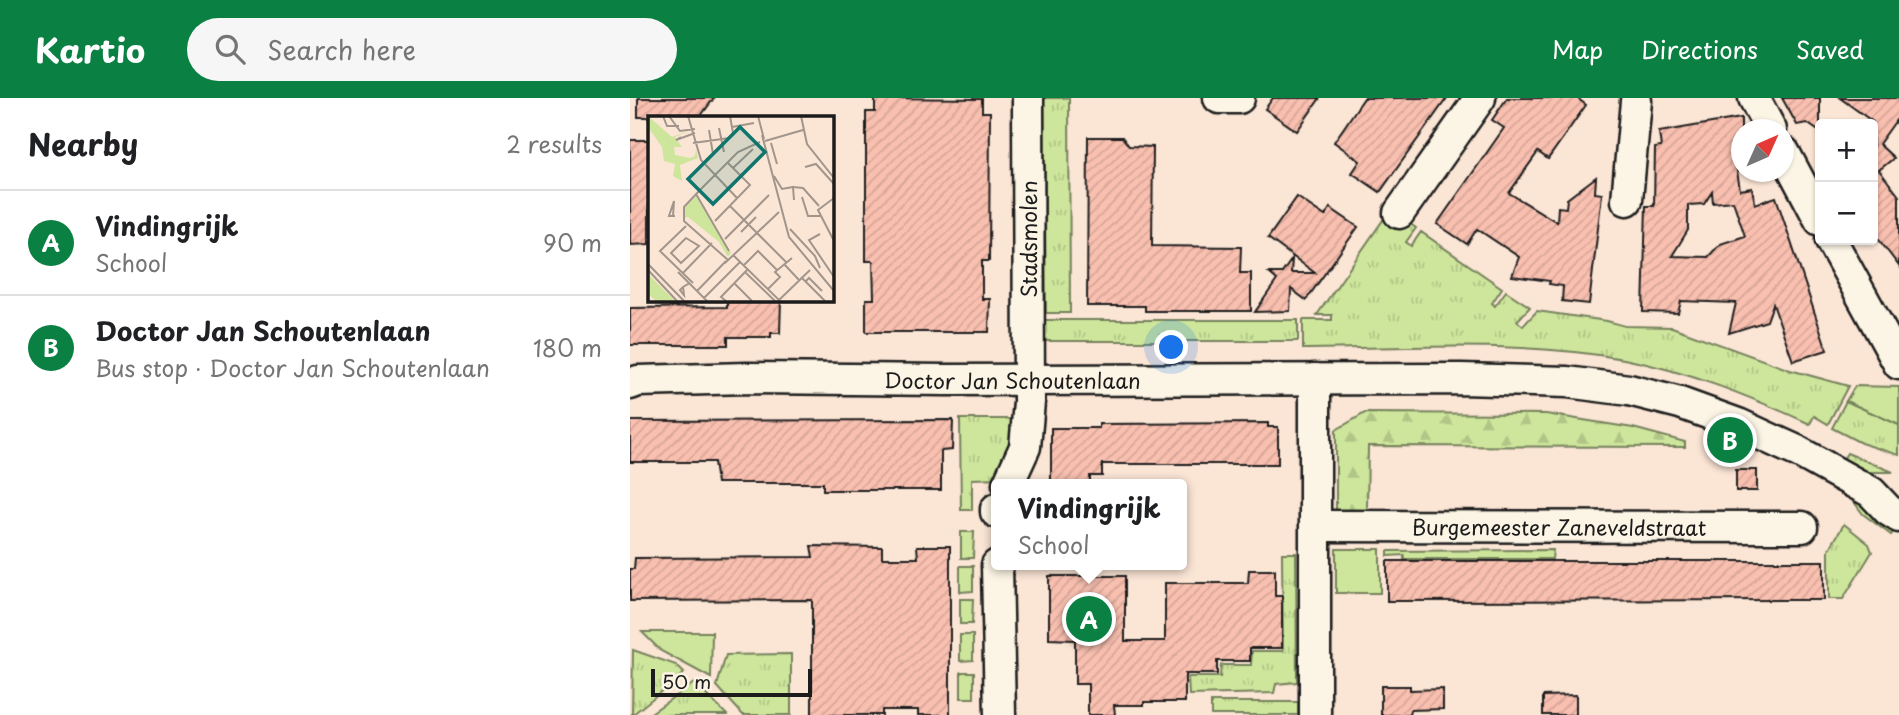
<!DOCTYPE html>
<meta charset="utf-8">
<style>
:root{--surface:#fff;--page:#f6f6f6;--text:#202124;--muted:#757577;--line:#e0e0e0;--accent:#0b8043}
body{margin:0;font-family:"Playpen Sans",sans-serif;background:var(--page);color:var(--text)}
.controls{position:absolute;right:21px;top:21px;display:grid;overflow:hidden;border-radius:7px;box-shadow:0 2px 5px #0004}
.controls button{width:63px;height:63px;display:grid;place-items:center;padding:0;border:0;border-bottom:2px solid var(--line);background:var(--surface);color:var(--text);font:35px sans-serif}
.compass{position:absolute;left:1101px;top:21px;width:63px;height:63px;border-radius:50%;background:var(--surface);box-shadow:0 2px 5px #0004;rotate:45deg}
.scale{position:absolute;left:21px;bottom:18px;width:161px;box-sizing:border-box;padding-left:7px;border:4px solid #1c1c1c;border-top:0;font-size:19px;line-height:24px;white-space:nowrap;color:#1c1c1c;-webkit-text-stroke:5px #fcf5e5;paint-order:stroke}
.you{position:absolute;left:542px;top:250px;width:24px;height:24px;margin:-18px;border:5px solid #fff;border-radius:50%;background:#1a73e8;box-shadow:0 0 0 10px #1a73e833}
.badge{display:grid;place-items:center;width:46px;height:46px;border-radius:50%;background:var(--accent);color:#fff;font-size:23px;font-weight:700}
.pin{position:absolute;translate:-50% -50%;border:4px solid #fff;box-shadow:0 2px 7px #0006}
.popup{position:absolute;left:361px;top:381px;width:196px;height:91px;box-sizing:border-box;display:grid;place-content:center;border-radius:7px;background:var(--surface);filter:drop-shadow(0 2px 5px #0005);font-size:23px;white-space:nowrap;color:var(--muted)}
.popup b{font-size:26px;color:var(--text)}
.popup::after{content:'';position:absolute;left:50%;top:100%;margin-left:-14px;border:14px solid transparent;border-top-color:var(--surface)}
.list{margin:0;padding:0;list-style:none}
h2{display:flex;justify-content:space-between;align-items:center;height:91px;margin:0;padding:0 28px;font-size:30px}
h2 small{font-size:23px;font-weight:400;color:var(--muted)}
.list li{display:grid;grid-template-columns:46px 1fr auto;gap:21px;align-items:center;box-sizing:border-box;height:105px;padding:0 28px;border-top:2px solid var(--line)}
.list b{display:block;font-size:26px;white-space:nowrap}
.list p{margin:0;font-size:23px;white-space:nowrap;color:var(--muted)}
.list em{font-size:23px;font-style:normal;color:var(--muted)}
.icon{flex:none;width:38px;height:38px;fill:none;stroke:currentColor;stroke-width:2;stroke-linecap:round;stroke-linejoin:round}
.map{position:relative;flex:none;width:1269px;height:617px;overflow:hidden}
header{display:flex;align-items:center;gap:42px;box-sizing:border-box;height:98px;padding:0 35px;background:var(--accent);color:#fff}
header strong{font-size:33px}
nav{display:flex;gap:38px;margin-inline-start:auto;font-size:24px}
.search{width:490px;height:63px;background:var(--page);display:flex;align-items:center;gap:18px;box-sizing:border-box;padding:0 24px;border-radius:38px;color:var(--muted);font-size:26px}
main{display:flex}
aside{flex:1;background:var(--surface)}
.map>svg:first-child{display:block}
</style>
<header>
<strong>Kartio</strong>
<div class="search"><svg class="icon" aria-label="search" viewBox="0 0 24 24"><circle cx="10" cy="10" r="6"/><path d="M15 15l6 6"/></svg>Search here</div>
<nav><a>Map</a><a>Directions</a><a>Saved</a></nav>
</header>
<main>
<aside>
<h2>Nearby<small>2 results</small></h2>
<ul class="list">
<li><span class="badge">A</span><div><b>Vindingrijk</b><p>School</p></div><em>90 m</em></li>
<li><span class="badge">B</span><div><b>Doctor Jan Schoutenlaan</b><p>Bus stop · Doctor Jan Schoutenlaan</p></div><em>180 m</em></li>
</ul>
</aside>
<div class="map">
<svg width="1269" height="617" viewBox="0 0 1269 617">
<defs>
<pattern id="grass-tufts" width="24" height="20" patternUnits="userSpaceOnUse" patternTransform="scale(1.75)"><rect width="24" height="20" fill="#cee69c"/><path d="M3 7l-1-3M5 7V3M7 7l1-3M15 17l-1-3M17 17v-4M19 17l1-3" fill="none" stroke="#b0c586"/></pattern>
<pattern id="forest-firs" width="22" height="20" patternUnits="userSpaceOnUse" patternTransform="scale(1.75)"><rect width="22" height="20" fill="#cee69c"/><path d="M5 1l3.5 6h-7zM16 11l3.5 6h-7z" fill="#b0c586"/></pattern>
<pattern id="building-hatch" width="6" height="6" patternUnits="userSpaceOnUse" patternTransform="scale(1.75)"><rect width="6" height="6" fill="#f9c0b0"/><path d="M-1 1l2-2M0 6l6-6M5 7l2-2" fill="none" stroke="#d5a497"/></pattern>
</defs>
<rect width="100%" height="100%" fill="#fbe5d5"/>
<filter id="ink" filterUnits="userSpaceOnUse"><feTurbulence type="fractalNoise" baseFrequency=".0143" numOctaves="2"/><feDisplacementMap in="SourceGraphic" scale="14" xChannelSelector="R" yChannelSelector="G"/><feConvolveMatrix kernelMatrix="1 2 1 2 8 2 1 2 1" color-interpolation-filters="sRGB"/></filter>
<g filter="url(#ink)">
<g fill="url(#grass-tufts)" stroke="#75815c" stroke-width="2">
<path d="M414,0H439L440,215H416Z"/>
<path d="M760,112L786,130L776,144L781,148L791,134L872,190L862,205L865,208L876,193L900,209L887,223L893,228L907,213L977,223L995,228L1042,229L1160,272L1218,288L1198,326L1184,318L1180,326C1119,298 1059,274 994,261C890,242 778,250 673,251V222H702V217H687Z"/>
<path d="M415,222H668V243H414Z"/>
<path d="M1216,303L1269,327V357L1231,345L1202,330Z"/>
<path d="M330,321H384V344L370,380L342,381V412H331Z"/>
<path d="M1217,355L1263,374H1234L1212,363Z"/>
<path d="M1215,392L1268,426L1261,437L1233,416Z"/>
<path d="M1214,426L1239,446L1242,454L1213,501H1199V452Z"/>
<path d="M331,434H344L343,460H331Z"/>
<path d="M923,452L922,461H774V457L758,458V453Z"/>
<path d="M652,455H666L667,584L646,586L644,595L559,597L558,579H590L591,567H621L622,553H653Z"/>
<path d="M330,468H343V493L330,494Z"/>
<path d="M330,501H343L342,526H330Z"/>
<path d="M330,537H343V562L330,563Z"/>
<path d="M3,552L46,567L54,575L2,617Z"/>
<path d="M161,556V617H113L87,588L96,557Z"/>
<rect x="331" y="574" width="13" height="26"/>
<path d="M64,585L97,617H18Z"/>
<rect x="581" y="604" width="87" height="13"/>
</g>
<path fill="url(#forest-firs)" stroke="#75815c" stroke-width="2" d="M735,315L916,316L1003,330L1055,344V349L738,348L737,412L734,416L706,418V332Z"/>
<g fill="#cee69c" stroke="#75815c" stroke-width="2">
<path d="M1225,288L1269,289V327L1216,303Z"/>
<rect x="706" y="451" width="44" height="44"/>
<path d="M12,534H82L81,580L31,553Z"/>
</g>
<g fill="url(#building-hatch)" stroke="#1c1c1c" stroke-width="2" fill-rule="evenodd">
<path d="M8,0H84L70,19H8Z"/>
<path d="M245,0L352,1V14H360L359,163H352V201H360L359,234H236V201H244L243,163H236V14H245Z"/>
<path d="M643,0H690L667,33L635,11Z"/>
<path d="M734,0H817L750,94L722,75L730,63L704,44Z"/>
<path d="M877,0H947L956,7L918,61L908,54L879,95L927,124L928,109L936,110L937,101L966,79L965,95L972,96L959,206L932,203L933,188L919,186L920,183L882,178L889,159L847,131L837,146L807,126L874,30L862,22Z"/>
<path d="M1152,0H1190V34L1177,25L1167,27Z"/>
<path d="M1210,0H1269V18L1249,46L1264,60L1249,72L1269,98V168L1243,134V24Z"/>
<path d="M1111,20V59L1105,60L1110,92L1122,90L1125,106L1146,99L1197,252L1163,263L1143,206L1137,223L1099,235L1106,205L1051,203L1048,215L1013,214L1016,108H1024L1025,50L1031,49L1029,34ZM1082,94L1083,105L1103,103L1115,138L1090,146L1078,159L1042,158L1058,132V107L1074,106Z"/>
<path d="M458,39H492L499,48L523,49L522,148L611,149L610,175H621V213H515V208H457Z"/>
<path d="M0,42H19V146L0,147Z"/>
<path d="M667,99L695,118L700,110L728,129L676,202L661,191L660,213L625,214L647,182L639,175H652L662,161L661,175H685L638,140Z"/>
<path d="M97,201H151L150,235H141V239H98V247H0V210L97,209Z"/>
<path d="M323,322L322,352L311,353V392H193V385H87L84,364H0V323Z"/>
<path d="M638,325V329H648V366H472V378H460V386H421V330H469V326Z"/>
<rect x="1106" y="372" width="21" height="21"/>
<path d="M181,448L252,449V460H288L287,448H320V617H288V612H252V617H182V502L0,503V471H4L5,460L183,459Z"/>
<path d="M757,463H1194V502L757,503Z"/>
<path d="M619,472H645V498H652V550H620V563H587V576H555V604H514V607H484L485,617H458V586H445V542L419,541V478H495V543H535V485H618Z"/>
<path d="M751,588H780V592L813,591V611L780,612L779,617H751Z"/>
<path d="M946,597V617H913V598Z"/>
</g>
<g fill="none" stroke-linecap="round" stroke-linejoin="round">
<g stroke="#1c1c1c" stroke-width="35">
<g id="minor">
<path d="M589,0H609"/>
<path d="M1124,0L1141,32"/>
<path d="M1154,54L1190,122"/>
<path d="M997,102L1006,3"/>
<path d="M769,115L850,0"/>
<path d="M1201,142L1269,266"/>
<path d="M685,281V617"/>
<path id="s1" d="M0,286L8,283L117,280L316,282L831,281L937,284L999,292L1050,305L1108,326L1167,353L1241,394L1258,412L1269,419"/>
<path d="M378,386L395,349L399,304L398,0"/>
<path d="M366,411V414"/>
<path id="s2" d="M686,428L1172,429"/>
<path d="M367,467L370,617"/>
</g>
</g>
<use href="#minor" stroke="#fcf5e5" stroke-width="30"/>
</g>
</g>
<g text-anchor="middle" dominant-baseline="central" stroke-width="7" stroke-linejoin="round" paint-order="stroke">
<g font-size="21" fill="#1c1c1c" stroke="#fcf5e5">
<text transform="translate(398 141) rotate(-90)">Stadsmolen</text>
<text stroke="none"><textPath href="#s1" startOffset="383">Doctor Jan Schoutenlaan</textPath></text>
<text stroke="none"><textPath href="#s2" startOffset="243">Burgemeester Zaneveldstraat</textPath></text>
</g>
</g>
<g transform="translate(18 18)">
<rect width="186" height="186" fill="#fbe5d5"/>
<path d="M0,0L24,21L45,13L27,21L34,31H26L27,39L42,42L47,40L48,33L50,42L32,49L34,65L25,60L27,48L16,45L14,31L0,11Z" fill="#cee69c"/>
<path d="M48,80L83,137L80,141L71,126L40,101L36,102V93ZM0,158L27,185H8L0,178Z" fill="#cee69c"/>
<path fill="none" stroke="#a2958b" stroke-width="2" d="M15,0L19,10H31M21,0L32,15L47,13M40,0L53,44L89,82M110,0L116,23M153,0L159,28L186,62M84,11L106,7M71,12L76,36M114,19L141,121L186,175M33,21L28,24L47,17M117,25L155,14M45,27L81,22L85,17L82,0M123,27L129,48M58,44L65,38L61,14M157,51L168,48L186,68M85,52L105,33M126,60L134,73L145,71L146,84M145,71L155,72L171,90M52,74L36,91V105L80,144M51,75L90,36L112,26M48,78L81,135M154,81L160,100H172M186,82L170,94L186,125M82,90L138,146M25,100L26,85L21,100H27M67,105L102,69L79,46M38,110L12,135L45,167M142,113L167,140L172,152M93,116L108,101M172,118L161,124L186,161M38,122L51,130L33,147L23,137ZM77,123L121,79M85,139L132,185M77,147L131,96M0,148L36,185M136,148L151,164M96,149L110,135L129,154M0,154L29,185M30,156L59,185M97,156L127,185M35,157L64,127M153,161L177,185M158,165L161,162L174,175M86,167L104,185M35,171L36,179L32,174L35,171L40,168L41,167M120,173L132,161L127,156L144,142M49,175L78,145M56,182L92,146M78,185L73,181L100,153M130,185L162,154"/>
<path fill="#0f766e" fill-opacity="0.15" stroke="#0f766e" stroke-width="3.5" d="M92,11L117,36L65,88L40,63Z"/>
<rect width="186" height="186" fill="none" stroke="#1c1c1c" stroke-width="3.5"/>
</g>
</svg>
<div class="controls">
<button>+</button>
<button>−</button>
</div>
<svg class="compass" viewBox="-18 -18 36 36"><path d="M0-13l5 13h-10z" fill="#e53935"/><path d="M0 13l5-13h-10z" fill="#757577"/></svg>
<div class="scale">50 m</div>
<div class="you"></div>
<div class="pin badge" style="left:459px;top:521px">A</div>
<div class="popup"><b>Vindingrijk</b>School</div>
<div class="pin badge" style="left:1100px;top:342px">B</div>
</div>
</main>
